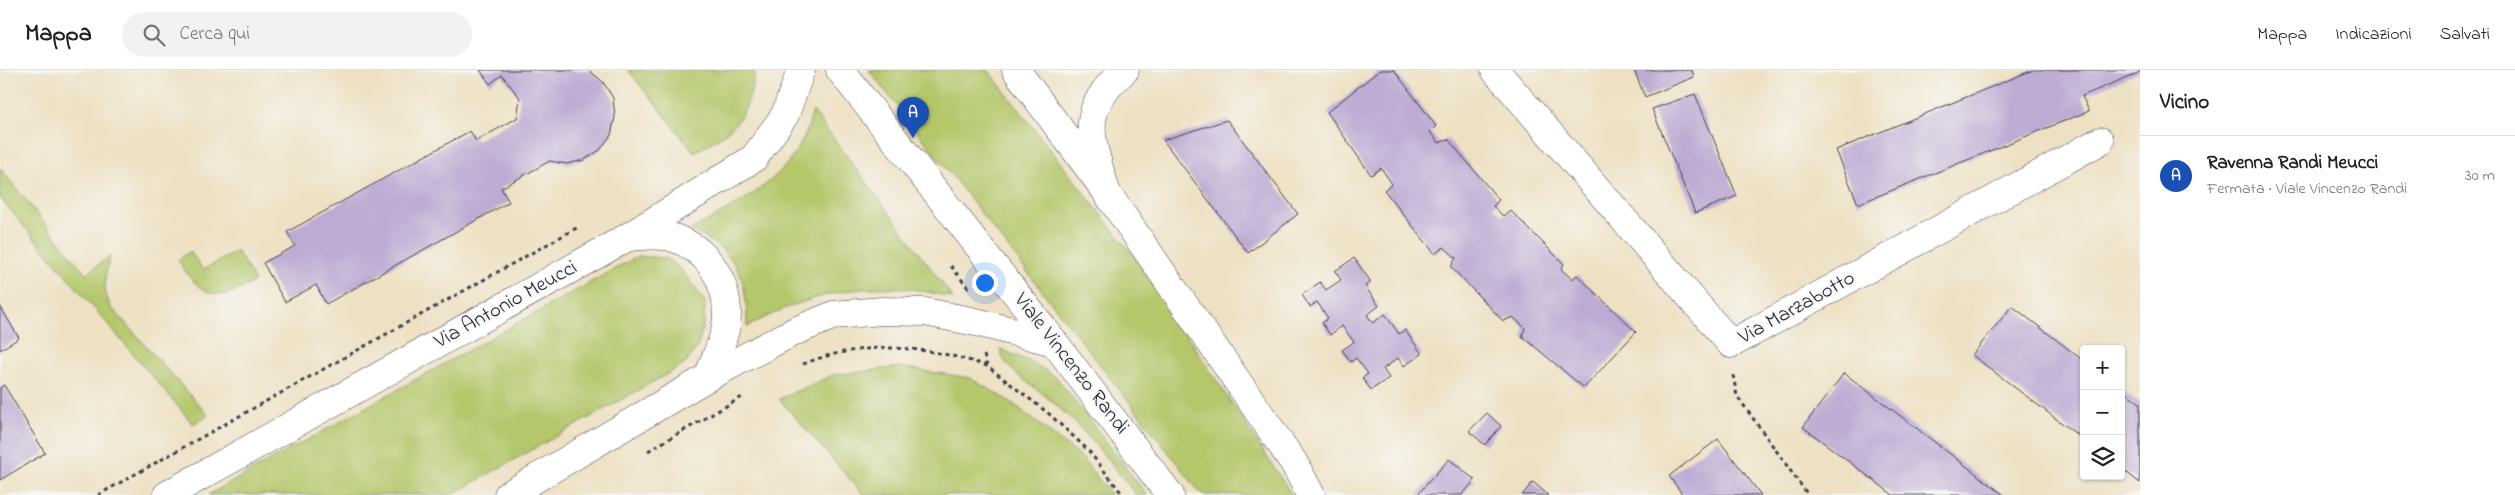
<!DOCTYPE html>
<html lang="it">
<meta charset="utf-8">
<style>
:root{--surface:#fff;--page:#f2f2f2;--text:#202124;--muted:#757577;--line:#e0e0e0;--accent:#d93025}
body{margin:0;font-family:"Indie Flower",sans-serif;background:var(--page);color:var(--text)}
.controls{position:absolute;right:15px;bottom:15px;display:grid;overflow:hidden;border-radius:5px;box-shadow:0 1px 4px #0004}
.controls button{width:45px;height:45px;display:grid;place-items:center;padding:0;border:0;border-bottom:1px solid var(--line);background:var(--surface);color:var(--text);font:25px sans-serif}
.you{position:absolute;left:984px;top:212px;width:18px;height:18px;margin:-12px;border:4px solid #fff;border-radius:50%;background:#1a73e8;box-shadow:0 0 0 8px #1a73e833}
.badge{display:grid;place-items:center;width:32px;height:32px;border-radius:50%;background:var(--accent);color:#fff;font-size:16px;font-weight:700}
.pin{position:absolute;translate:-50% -41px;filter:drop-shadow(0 1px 2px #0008)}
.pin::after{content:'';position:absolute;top:26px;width:18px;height:15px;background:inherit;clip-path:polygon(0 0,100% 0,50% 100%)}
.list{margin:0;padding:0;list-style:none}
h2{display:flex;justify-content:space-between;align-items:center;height:65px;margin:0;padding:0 20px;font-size:21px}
h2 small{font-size:16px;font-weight:400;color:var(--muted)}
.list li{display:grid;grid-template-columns:32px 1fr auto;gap:15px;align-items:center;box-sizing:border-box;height:80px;padding:0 20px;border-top:1px solid var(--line)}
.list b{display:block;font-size:19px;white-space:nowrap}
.list p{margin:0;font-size:16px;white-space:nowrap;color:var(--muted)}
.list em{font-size:16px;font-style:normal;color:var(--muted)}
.icon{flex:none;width:28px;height:28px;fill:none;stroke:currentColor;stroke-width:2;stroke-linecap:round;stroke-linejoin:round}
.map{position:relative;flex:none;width:2140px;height:425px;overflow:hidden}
header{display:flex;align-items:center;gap:30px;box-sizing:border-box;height:70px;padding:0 25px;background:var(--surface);border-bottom:1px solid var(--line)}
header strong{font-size:24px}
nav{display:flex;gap:28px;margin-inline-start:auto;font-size:18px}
.search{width:350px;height:45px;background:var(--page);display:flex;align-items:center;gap:12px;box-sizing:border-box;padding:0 18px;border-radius:28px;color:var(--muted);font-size:19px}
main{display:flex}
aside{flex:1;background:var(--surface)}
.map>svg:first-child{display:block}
</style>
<header>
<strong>Mappa</strong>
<div class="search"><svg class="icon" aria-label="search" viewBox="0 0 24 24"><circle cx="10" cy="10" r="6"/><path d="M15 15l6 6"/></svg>Cerca qui</div>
<nav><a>Mappa</a><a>Indicazioni</a><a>Salvati</a></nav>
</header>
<main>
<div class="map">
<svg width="2140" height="425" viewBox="0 0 2140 425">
<rect width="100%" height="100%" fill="#f6f6f2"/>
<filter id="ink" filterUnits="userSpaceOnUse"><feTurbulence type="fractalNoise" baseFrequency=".02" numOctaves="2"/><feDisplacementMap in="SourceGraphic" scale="10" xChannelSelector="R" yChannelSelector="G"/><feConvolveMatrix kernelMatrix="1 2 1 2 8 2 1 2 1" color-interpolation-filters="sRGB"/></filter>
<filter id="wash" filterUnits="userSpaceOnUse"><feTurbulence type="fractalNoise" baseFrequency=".0096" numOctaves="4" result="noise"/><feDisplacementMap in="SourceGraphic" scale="20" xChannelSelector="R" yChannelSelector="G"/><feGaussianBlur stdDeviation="1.12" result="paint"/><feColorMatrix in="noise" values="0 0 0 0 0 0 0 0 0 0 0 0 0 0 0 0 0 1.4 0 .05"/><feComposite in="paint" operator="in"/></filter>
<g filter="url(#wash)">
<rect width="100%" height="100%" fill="#eee1c3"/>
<g fill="#b4c76b" stroke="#6b7453">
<path d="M628,0H755C749,47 735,61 694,82Z"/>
<path d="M869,0H988L1139,193L1292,425H1202Z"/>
<path d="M813,41L953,228C936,224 918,219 900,218C846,215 793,231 747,257C747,207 739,183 691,160C733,136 783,114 804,67C808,59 810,50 813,41Z"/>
<path d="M0,98L86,204L110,186C105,208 101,216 111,237L208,345L193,354L0,128Z"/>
<path d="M190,181L203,200L237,181L255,211C216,234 201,227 178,190Z"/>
<path d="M638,186L666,188L681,199L705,232L704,253L698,276L685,294L451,425H208Z"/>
<path d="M1000,279L1033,293L1057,308L1147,425H1136C1104,384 1080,353 1038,320C1024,310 1003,297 1000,279Z"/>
<path d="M899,297L970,308L1011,332L1082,388L1111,425H864L779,329L833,305Z"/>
</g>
<g id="blocks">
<g fill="#bdabd3">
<path d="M480,0H589L603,12L613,28L615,47L611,65L600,80L584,90L566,94L550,91L501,118L509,132L326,234L316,215L285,232L263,193L295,176L287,162L470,61L476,71L517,48L520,28L502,5L490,14Z"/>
<path d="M1380,0H1394L1436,56L1430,62L1439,73L1448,69L1499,130L1493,136L1503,146L1510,140L1564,194L1561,199L1572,209L1577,205L1636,262L1584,318L1522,266L1525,258L1513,247L1503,251L1451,197L1456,188L1444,177L1435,184L1384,120L1392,114L1381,98L1371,105L1327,42Z"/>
<path d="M1634,0H1692L1694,7L1645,27Z"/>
<path d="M2033,0H2140V2L2082,26L2089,41L1858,134L1836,80Z"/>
<path d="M1695,24L1737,126L1695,143L1652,39Z"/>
<path d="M1227,50L1298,144L1248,183L1163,70Z"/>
<path d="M1354,188L1371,212L1365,216L1379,236L1367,245L1373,253L1385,244L1399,264L1405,260L1422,284L1404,296L1398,288L1383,299L1389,308L1371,320L1362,308L1368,304L1356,288L1351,292L1342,280L1354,272L1342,256L1330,265L1322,253L1328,248L1317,232L1310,237L1302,225L1320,212L1326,220L1341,210L1335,201Z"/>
<path d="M0,236L19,268L0,280Z"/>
<path d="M2012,236L2084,291V370L1972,285Z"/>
<path d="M1844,303L2004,425H1893L1803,357Z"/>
<path d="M4,315L45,383L0,410V318Z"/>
<path d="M2121,319L2140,333V413L2121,398Z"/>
<path d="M1487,343L1501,356L1485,375L1469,361Z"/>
<path d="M1718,369L1761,425H1683L1669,406Z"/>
<path d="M1449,389L1475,410L1462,425H1417Z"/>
<path d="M1533,412L1548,425H1522Z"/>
</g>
</g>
</g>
<g filter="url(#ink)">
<use href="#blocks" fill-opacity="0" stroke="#413f4f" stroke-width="1"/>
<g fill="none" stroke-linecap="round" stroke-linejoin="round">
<g stroke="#413f4f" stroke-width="29">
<g id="minor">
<path d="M1495,0L1731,274L2100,71"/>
<path d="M1105,118C1090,66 1078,40 1125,0"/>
<path d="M628,167C643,166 660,163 674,168C707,179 727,210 727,244C727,265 715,288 708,307"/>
<path d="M167,425L628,167L754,88L785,45L801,0"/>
<path d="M508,425L708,307L793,262L834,245L882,241L925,242L976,252L1054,272"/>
</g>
</g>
<g stroke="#413f4f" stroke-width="29">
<g id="tertiary">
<path d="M840,0L1054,272L1170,425"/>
<path d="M1016,0L1105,120L1294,393L1311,425"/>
</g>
</g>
<g stroke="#413f4f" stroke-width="3" stroke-dasharray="4 4" stroke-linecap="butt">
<path d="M951,196L969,219"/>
<path d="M984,285L987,296L1048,343L1088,380L1123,425"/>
<path d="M803,294C863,270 926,275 987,296"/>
<path d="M1733,305L1737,326L1808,425"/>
<path d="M648,381L742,327"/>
<path d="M98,425L580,156"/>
</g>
<use href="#minor" stroke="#fff" stroke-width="28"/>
<use href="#tertiary" stroke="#fff" stroke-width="28"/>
</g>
</g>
<g text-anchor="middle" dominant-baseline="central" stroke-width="4" stroke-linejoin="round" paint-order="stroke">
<g font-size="21" fill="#22223b" stroke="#f6f6f2">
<text transform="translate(506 235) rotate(-29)">Via Antonio Meucci</text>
<text transform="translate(1797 238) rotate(-29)">Via Marzabotto</text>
<text transform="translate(1071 294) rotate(52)">Viale Vincenzo Randi</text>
</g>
</g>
</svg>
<div class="controls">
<button>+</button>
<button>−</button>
<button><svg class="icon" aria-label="layers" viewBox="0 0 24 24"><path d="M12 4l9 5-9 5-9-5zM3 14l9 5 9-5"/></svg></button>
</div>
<div class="you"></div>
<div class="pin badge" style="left:913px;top:68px;background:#1a4fb4">A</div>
</div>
<aside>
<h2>Vicino<small></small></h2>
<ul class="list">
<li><span class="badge" style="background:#1a4fb4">A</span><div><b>Ravenna Randi Meucci</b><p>Fermata · Viale Vincenzo Randi</p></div><em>30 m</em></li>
</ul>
</aside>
</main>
